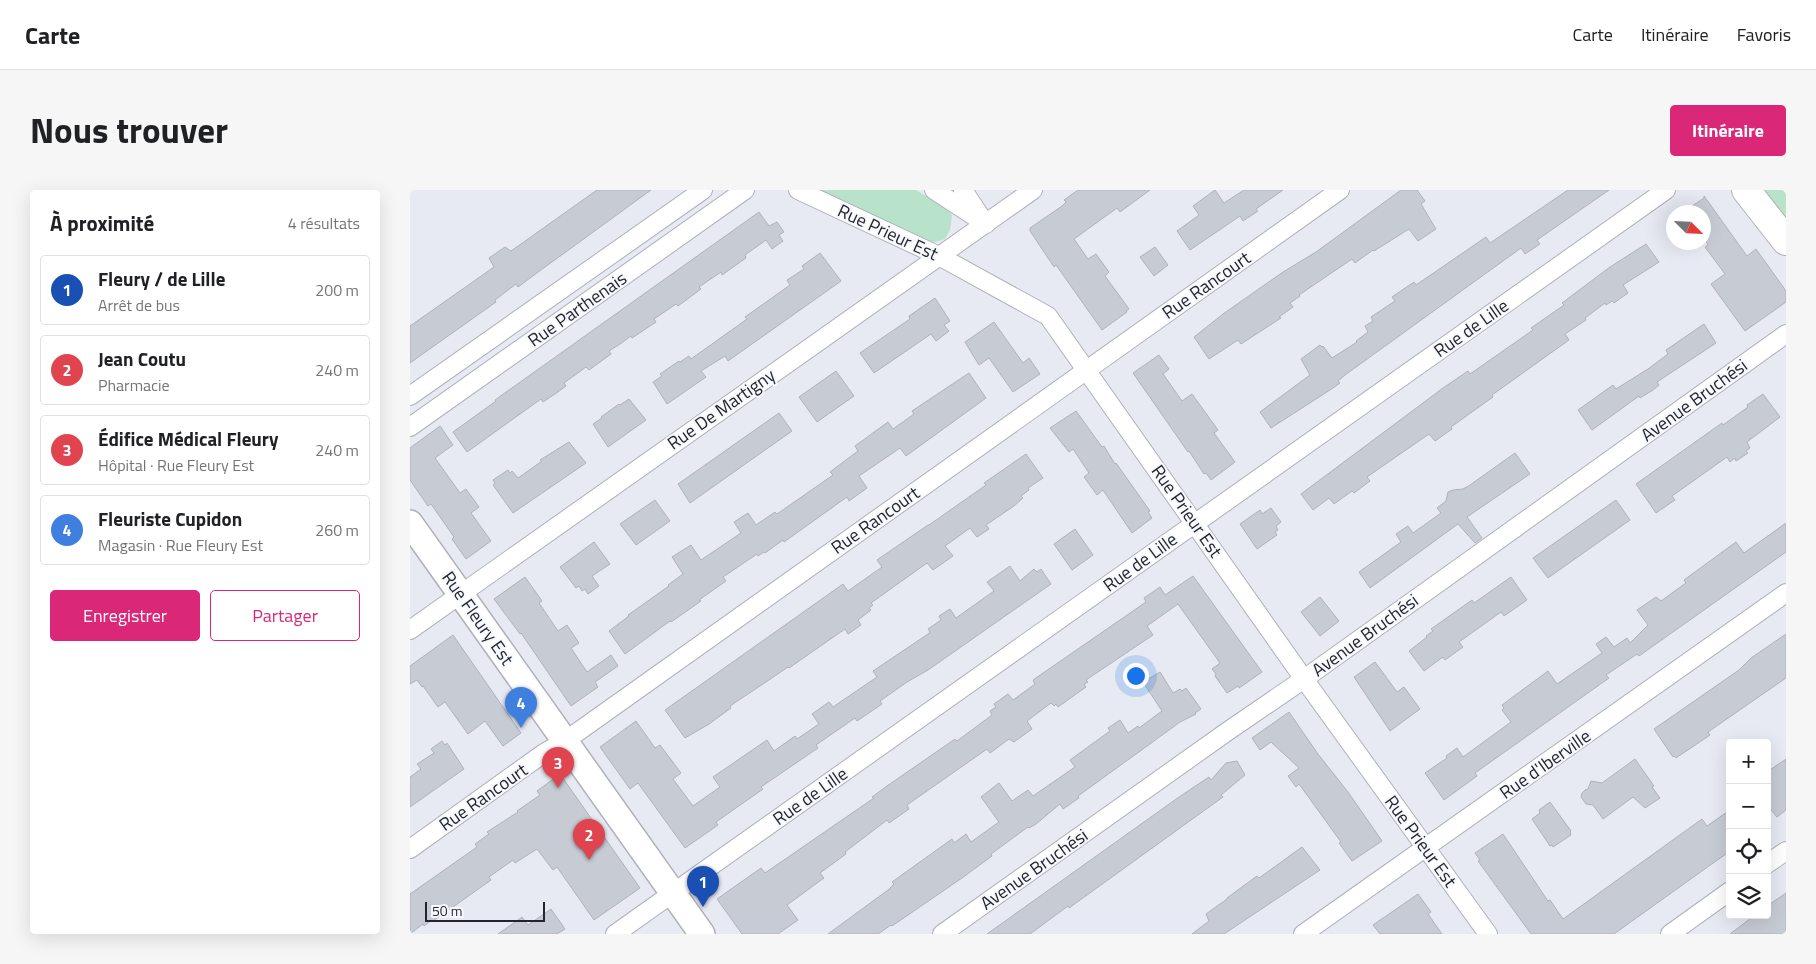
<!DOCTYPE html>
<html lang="fr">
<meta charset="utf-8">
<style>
:root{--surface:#fff;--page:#f6f6f6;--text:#202124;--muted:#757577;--line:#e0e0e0;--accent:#db2777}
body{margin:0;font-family:"Titillium Web",sans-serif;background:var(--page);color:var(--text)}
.controls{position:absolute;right:15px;bottom:15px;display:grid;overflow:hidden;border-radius:5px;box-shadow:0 5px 20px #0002}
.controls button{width:45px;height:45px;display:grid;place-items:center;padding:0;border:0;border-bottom:1px solid var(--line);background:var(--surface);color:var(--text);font:25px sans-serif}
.compass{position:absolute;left:1256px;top:15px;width:45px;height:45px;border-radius:50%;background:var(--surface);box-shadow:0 5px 20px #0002;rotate:114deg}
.scale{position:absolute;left:15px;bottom:12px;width:120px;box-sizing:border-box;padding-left:5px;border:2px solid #242528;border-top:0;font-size:14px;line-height:18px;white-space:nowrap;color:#242528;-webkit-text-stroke:4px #f5f8ff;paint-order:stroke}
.you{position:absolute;left:725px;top:485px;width:18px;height:18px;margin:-12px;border:4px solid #fff;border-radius:50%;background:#1a73e8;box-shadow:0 0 0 8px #1a73e833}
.badge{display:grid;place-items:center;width:32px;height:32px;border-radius:50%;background:var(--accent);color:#fff;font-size:16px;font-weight:700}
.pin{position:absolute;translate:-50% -41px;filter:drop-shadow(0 1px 2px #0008)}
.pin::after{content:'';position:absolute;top:26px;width:18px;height:15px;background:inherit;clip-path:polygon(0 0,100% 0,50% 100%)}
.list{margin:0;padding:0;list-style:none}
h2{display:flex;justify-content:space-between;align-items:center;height:65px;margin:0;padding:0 20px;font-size:21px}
h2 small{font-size:16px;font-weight:400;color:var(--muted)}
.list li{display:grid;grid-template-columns:32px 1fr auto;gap:15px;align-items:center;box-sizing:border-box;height:70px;margin:0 10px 10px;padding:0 10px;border:1px solid var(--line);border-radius:5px}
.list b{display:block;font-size:19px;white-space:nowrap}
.list p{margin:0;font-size:16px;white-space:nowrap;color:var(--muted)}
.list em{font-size:16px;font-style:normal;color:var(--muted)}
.actions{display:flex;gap:10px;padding:15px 20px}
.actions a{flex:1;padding:11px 0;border:1px solid var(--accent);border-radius:5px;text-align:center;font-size:18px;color:var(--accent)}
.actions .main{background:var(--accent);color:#fff}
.icon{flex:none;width:28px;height:28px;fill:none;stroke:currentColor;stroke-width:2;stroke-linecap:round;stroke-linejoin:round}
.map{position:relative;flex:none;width:1376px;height:744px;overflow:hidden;border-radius:5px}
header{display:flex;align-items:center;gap:30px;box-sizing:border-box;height:70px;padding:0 25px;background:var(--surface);border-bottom:1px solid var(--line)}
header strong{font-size:24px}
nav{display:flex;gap:28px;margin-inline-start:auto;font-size:18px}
.intro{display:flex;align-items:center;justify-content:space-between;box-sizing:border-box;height:120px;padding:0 30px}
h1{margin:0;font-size:35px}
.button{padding:12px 22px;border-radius:5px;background:var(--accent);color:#fff;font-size:18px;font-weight:700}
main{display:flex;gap:30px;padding:0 30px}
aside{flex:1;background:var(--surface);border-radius:5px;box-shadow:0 5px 20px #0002}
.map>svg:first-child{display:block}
</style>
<header>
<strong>Carte</strong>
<nav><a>Carte</a><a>Itinéraire</a><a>Favoris</a></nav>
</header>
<div class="intro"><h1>Nous trouver</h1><a class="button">Itinéraire</a></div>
<main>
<aside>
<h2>À proximité<small>4 résultats</small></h2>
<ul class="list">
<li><span class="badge" style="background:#1a4fb4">1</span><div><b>Fleury / de Lille</b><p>Arrêt de bus</p></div><em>200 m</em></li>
<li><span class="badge" style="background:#e0444e">2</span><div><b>Jean Coutu</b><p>Pharmacie</p></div><em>240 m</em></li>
<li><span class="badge" style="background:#e0444e">3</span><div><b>Édifice Médical Fleury</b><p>Hôpital · Rue Fleury Est</p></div><em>240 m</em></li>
<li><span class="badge" style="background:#3f7fe0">4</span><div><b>Fleuriste Cupidon</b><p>Magasin · Rue Fleury Est</p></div><em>260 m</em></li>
</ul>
<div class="actions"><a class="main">Enregistrer</a><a>Partager</a></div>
</aside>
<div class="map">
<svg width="1376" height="744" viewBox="0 0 1376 744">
<rect width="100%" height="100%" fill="#e7eaf3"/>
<g fill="#b8e2c9">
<path d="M407,0H506L537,19L542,25L540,40L535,49L525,52H512Z"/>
<path d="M1353,0H1373L1376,4V30Z"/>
</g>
<g fill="#c7cbd4" stroke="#afb2bb">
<path d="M187,0H241L120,88L108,97L106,94L85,110L86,112L0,173V136L84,77L79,68L95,57L101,61Z"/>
<path d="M668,0H740L710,22L707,18L664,49L678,69L686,64L699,82L695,86L719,119L716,121L717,122L692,140L646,75L644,77L620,41V38L652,16L656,12L654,10Z"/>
<path d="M805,0L814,13L834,0H873L846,19L848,21L833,31L830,26L780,60L767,41L789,25L783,16Z"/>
<path d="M991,0H1007L1015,11L1011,14L1026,39L1008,51L999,39L964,61L963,60L945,73L942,69L889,105L890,106L880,113L883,117L869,127L871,128L831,154L828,150L799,169L784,147L813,124L873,82L906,62Z"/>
<path d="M1158,0H1199L1127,50L1130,54L1115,64L1111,58L935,185L928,191L930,193L920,200L861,238L850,222L900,185L891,169L910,155L912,157L913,156L922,168L947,152L946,151L958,142L955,136L963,131L961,127L985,111L982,107L1004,92L1006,95L1076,47L1080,53Z"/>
<path d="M1294,6L1337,66L1346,59L1376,101V112L1335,141L1301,94L1315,84L1295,57L1298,55L1294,48V22H1273L1294,8Z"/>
<path d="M349,22L359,36L367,32L374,42L369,45L373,51L362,59L356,50L335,65L336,68L312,85L311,82L289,97L291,99L268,116L266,114L244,129L246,132L222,148L221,146L210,154L199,161L201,164L179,180L176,177L154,193L156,196L145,204L133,212L131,209L57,262L43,242L86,211L85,210Z"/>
<path d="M1236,54L1249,72L1213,95L1218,103L1204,113L1202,111L1196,115L1195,113L1175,128L1176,130L1155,144L1159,150L1082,205L1083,207L1041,237L1042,239L1025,251L1019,244L957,287L960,291L944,303L942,301L924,314L919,308L903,320L891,304L1033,198L1058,181L1060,184L1123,140L1121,138L1154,115L1152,113L1200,77Z"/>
<path d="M745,57L758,75L744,86L730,67Z"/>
<path d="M410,63L431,91L318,171L315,166L291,181L296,187L257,214L243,192L252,186L250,184L269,171L270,172L279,166L281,169L337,129L335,127L380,95L377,90L394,79L392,76Z"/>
<path d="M525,108L540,131L534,135L539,141L526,151L521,144L464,183L450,163L500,129L499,126Z"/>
<path d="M584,132L613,173L619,168L630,184L603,202L579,168L569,175L555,152Z"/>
<path d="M1294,134L1306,153L1247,192L1249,195L1243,200L1230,208L1229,206L1182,240L1168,220L1203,195L1206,199L1238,179L1258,164L1256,160Z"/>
<path d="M749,165L759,179L753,184L772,211L782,204L808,240L804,243L825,272L801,290L796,283L794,284L779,261L778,262L723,183Z"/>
<path d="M426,181L444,206L407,232L389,207Z"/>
<path d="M559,183L576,208L496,266L490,258L449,286L457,298L439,311L437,307L374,352L373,350L355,363L354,362L348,366L347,364L313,387L316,391L289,410L291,411L261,432L260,431L215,464L199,441L219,426L218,425L259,396L258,395L273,384L262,367L281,355L291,370L331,343L324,332L338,323L346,335L365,322L367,324L423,285L420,282L448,261L445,256L478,232L483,239L504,224L502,221Z"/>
<path d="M1353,204L1370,227L1337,252L1340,258L1336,261L1338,263L1326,271L1325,268L1320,272L1317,267L1262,306L1265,310L1246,323L1226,294L1312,233L1313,235L1338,217L1337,215Z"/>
<path d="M219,209L236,230L198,257L183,234L192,228L191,227L209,214L210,215Z"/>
<path d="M666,221L692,257L694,256L705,274L706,273L740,321L738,322L742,328L722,343L693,300L687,305L674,287L679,283L663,259L659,262L640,238Z"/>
<path d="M369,223L382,241L280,313L268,294Z"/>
<path d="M30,236L43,255L25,268L50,303L56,299L69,317L61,323L81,351L56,369L42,349L44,347L21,314L18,316L0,290V258Z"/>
<path d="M159,252L176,273L103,323L83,295L85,293L83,290L98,280L100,283L102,281L108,288L132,271L130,270Z"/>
<path d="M1105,263L1120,284L1057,327L1072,348L1065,353L1048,334L960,398L949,382L991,352L986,344L998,336L1003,343L1031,323L1027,318L1036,311L1038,302L1043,300L1053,299L1060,295Z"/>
<path d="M616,264L633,288L618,298L619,300L611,306L613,308L604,316L576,335L579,339L567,347L560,338L535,356L543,366L523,380L517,373L461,413L463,415L459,418L461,420L448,430L451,435L438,444L435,439L379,478L378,477L356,492L320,516L321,518L299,534L275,548L255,520L433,394L438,401L472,377L467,370L518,335H519L576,295L574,293Z"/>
<path d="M245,310L260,331L226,355L210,334Z"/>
<path d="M1206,310L1220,330L1138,388L1123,368Z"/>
<path d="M861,318L871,332L866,336L868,340L865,342L867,345L847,359L830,334L850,320L852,324Z"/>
<path d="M1376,333V362L1229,466L1227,464L1196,485L1199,488L1065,583L1067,586L1034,610L1015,583L1037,568L1036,566L1047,558L1053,567L1101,532L1092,520L1094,518L1092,515L1138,481L1147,494L1192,463L1186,454L1196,447L1204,457L1217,448L1220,453L1238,435L1227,420L1246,407L1251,411L1276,393L1274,390L1326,352L1334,363Z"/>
<path d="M665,339L683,365L662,380L644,354Z"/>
<path d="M184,352L200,374L182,386L189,396L178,404L175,399L172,401L169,396L166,398L150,377Z"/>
<path d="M600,376L610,391L624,379L627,382L631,379L641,394L518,480L497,492L470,511L472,514L447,531L445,528L406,555L408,558L351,597L353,599L306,632L308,635L275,658L228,593L220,599L190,557L226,531L245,558L250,555L271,583L263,589L283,616L310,597L303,587L357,550L364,561L385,546L387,549L409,534L402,524L419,512L423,517L467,487L463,481L518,444L520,442L518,439L531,430L529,426L540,419L546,428L584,401L577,392Z"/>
<path d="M783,386L852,482L829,498L828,496L817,503L805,486L806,484L802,479L810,473L768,414L737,436L743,445L676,490L678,492L674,494L676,497L648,517L646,514L644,516L641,513L617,531L622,539L604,552L599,549L580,563L577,559L497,615L499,619L479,633L477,630L435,662L436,664L410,683L414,688L377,715L388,730L368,744H332L307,709L351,678L355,683L464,608L462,607L477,596L545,549L547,551L582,525L580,521L586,517L584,514L598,504L603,510L625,494L623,490L736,412L734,408L750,397L755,405Z"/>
<path d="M115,387L132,411L129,413L148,441L157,435L169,453L161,458L177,482L201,465L208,476L185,492L188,497L161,516L111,443L110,444L84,409Z"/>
<path d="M1101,387L1117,410L1094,426L1091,422L1049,452L1053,457L1035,470L1033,467L1014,481L999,461L1017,447L1016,446L1023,441L1021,439L1062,410L1064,413Z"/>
<path d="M910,407L929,431L910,446L891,422Z"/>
<path d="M1376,444V488L1298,542L1300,545L1266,568L1264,566L1263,567L1244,539L1329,480L1341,468Z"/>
<path d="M43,445L111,543L93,556L75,531L58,544L35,512L28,517L13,496L12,497L7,490L0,494V476Z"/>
<path d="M965,472L987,502L994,497L1010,519L980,541L944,487Z"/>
<path d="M750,482L763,503L770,499L772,501L776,498L791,519L785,523L786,524L770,532L733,559L668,606L669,608L653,619L650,614L626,634L619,638L618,637L581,664L582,666L552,688L482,736L481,735L468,744H418L478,700L484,694L482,692L542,649L544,653L556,644L561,652L589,632L571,607L589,593L602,611L618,600L623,606L665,577L660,570L700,541L698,538L710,530L718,543L728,536L729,538L752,521L733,492Z"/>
<path d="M879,522L908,564L938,602L972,651L942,671L929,653L931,652L889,594L886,597L878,586L889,578L861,552L850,560L842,548Z"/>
<path d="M32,551L35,555L37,553L54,579L0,617V587L11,579L7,574L24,563L21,559Z"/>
<path d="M1225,569L1244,596L1242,597L1250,608L1235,618L1223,607L1193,629L1183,615L1176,614L1171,607L1172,603L1175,600L1178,599L1181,591L1192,593Z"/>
<path d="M1376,569V620L1367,627L1357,615V582Z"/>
<path d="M827,571L835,585L811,605L813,607L659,718L658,716L620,744H577L769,607L799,587L801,590L816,573Z"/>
<path d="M150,584L230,698L184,730L147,677L143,680L127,659L105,673L103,670L79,687L81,690L43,717L23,731L22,730L14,736L13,734L0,744V704L67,657L65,654L79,644L77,642L108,622L107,621L130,605L127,601Z"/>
<path d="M1140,612L1161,641L1160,642L1161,645L1143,657L1142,655L1140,656L1122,629L1130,623L1129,620Z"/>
<path d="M1320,620V661L1204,744H1121L1068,671L1070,670L1065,663L1093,644L1138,711L1140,710L1153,729L1292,629L1297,636Z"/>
<path d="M892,657L910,680L814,744H782L799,731L796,724L817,709V708L847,686L849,688Z"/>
<path d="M1376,703V744H1320L1345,725H1357V719L1361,717L1360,714Z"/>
<path d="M1008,704L1021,722L1018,724L1032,744H970L963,735Z"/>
<path d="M141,719L155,739L147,744H88L112,727L118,735Z"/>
</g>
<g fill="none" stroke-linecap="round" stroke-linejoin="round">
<g stroke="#aeb1ba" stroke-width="20">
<g id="street">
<path d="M388,0L529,66L638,126L894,489L1078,744"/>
<path d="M524,0L576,34"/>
<path d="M553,0L571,27"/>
<path d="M0,206L293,0"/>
<path d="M0,237L335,0"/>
<path d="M0,440L623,0"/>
<path d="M0,659L134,563L155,551L930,0"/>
<path d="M1357,674L1376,661"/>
<path d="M205,744L1256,0"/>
<path d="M532,744L818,541L894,489L1376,144"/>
<path d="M893,744L1376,403"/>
<path d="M1260,744L1320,701"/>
</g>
</g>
<g stroke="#aeb1ba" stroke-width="28">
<path id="secondary" d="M0,333L292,744"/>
</g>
<g stroke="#aeb1ba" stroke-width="30">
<path id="primary" d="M1336,0L1376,51"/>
</g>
<use href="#street" stroke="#fff" stroke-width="18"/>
<use href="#secondary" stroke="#fff" stroke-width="25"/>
<use href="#primary" stroke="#fff" stroke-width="28"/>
</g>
<g text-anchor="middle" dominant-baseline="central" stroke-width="4" stroke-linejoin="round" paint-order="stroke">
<g font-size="18" fill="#242528" stroke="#f5f8ff">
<text transform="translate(478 42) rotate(25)">Rue Prieur Est</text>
<text transform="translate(796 95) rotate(-35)">Rue Rancourt</text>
<text transform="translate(167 119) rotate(-35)">Rue Parthenais</text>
<text transform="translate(1061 138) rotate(-35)">Rue de Lille</text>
<text transform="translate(1284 210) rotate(-36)">Avenue Bruchési</text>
<text transform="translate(311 219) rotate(-35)">Rue De Martigny</text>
<text transform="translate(777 321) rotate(55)">Rue Prieur Est</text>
<text transform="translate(465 330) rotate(-35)">Rue Rancourt</text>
<text transform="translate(730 372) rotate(-36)">Rue de Lille</text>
<text transform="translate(68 428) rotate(55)">Rue Fleury Est</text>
<text transform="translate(955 445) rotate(-36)">Avenue Bruchési</text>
<text transform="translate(1135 574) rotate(-35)">Rue d'Iberville</text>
<text transform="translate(400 606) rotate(-35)">Rue de Lille</text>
<text transform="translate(73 607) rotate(-35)">Rue Rancourt</text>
<text transform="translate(1011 651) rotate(54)">Rue Prieur Est</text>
<text transform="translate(624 679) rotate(-35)">Avenue Bruchési</text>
</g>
</g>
</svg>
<div class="controls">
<button>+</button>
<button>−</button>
<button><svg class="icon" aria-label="locate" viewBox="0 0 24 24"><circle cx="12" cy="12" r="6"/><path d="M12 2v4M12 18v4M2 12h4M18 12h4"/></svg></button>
<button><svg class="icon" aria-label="layers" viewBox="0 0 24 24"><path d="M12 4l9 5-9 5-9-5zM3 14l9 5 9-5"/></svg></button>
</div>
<svg class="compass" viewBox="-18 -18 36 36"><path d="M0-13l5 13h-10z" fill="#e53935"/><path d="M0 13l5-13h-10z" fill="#757577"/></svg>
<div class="scale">50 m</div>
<div class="you"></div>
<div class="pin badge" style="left:293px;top:717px;background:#1a4fb4">1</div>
<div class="pin badge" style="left:179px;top:670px;background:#e0444e">2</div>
<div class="pin badge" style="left:148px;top:598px;background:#e0444e">3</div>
<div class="pin badge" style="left:111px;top:538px;background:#3f7fe0">4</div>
</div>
</main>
